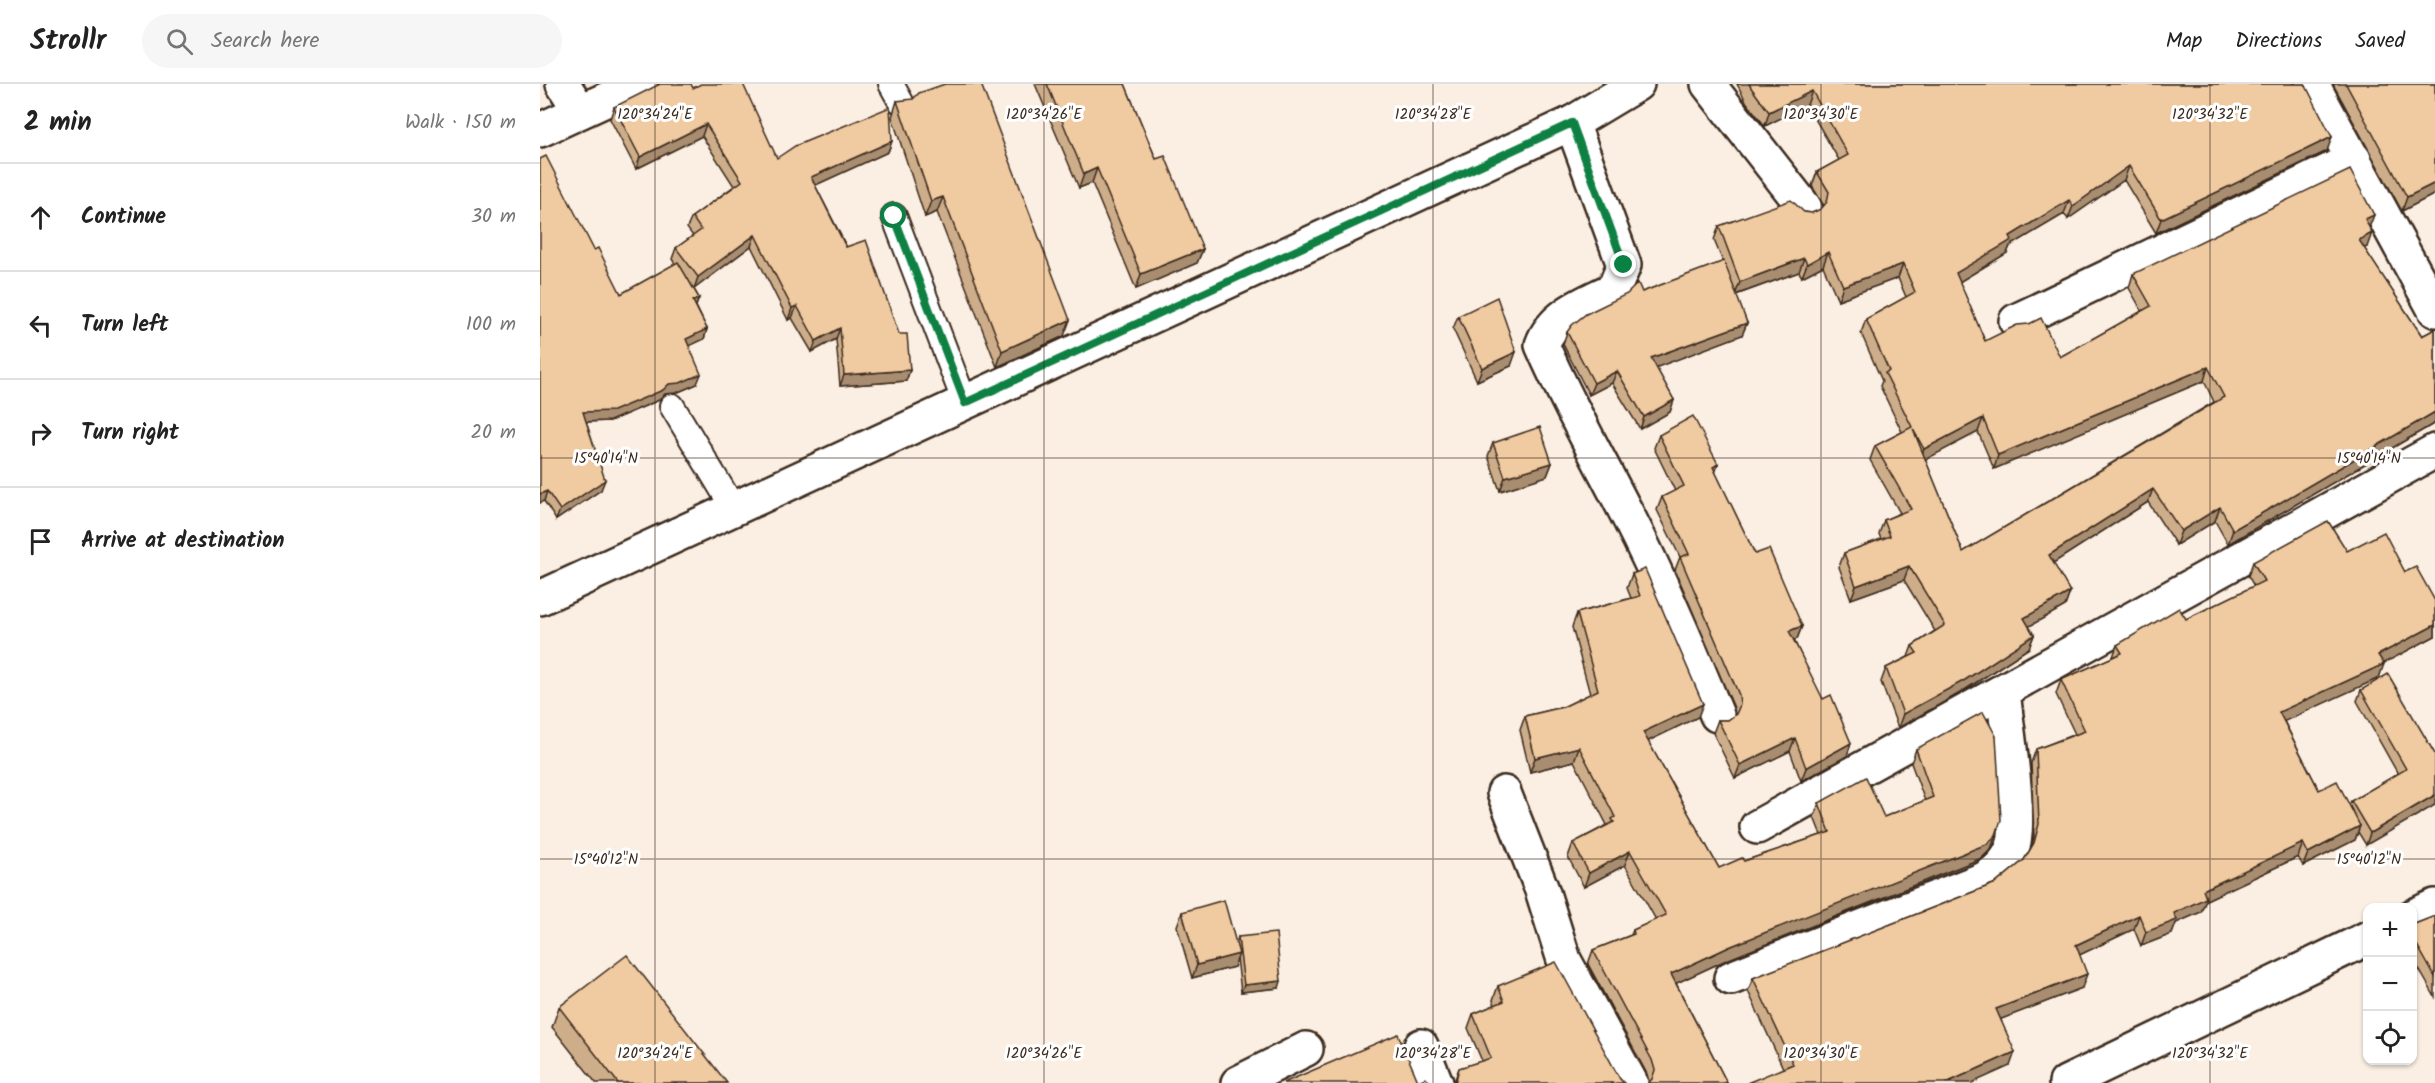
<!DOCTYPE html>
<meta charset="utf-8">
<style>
:root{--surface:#fff;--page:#f6f6f6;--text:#222;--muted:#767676;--line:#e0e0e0}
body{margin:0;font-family:Kalam,sans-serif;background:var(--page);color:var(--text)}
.controls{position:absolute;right:18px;bottom:18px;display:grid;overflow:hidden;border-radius:12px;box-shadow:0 2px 4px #0004}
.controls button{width:54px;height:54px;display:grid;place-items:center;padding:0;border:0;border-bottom:2px solid var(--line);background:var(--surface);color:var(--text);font:30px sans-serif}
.stop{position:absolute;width:18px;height:18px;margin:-14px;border:4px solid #0b8043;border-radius:50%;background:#fff}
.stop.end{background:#0b8043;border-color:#fff;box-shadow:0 2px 6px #0008}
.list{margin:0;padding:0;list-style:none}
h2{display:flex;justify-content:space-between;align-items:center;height:78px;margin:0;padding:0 24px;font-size:26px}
h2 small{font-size:20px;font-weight:400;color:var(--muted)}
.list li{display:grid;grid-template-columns:39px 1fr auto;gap:18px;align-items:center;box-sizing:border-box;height:108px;padding:0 24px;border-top:2px solid var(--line)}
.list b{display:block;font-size:22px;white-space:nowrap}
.list em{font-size:20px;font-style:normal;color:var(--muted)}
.icon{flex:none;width:33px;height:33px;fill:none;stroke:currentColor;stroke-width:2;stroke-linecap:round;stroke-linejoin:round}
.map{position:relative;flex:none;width:1895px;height:999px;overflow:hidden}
header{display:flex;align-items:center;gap:36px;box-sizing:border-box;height:84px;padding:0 30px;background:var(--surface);border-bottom:2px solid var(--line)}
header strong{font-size:28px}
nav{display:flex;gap:33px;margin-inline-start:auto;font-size:21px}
.search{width:420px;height:54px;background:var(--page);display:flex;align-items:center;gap:15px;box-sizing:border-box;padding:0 21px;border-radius:33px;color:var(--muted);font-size:22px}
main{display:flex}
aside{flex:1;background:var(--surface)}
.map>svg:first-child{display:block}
</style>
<header>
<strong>Strollr</strong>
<div class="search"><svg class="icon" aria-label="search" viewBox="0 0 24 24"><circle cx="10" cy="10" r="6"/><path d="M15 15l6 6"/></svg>Search here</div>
<nav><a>Map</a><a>Directions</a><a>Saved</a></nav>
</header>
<main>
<aside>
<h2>2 min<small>Walk · 150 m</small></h2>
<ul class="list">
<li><svg class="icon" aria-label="ahead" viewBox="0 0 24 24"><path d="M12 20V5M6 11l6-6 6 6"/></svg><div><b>Continue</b></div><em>30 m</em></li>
<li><svg class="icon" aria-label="left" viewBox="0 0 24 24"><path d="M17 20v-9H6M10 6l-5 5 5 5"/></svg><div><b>Turn left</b></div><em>100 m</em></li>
<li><svg class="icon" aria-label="right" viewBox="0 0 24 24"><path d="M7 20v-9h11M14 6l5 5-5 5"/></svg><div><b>Turn right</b></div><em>20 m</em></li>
<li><svg class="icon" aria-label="arrive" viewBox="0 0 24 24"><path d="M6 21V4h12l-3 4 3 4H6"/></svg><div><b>Arrive at destination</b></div></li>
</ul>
</aside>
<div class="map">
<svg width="1895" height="999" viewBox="0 0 1895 999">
<rect width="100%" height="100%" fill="#faefe2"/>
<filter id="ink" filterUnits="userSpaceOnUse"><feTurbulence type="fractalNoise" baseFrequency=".0167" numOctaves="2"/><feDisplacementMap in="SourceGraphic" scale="12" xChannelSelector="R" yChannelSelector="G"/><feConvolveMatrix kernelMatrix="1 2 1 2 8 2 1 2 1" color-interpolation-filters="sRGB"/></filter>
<g filter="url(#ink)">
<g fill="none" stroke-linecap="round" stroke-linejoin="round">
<g stroke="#3b2a1e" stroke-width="28">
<g id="service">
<path d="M351,0L361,18"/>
<path d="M354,132L425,319"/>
<path d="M132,322L194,425"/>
</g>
</g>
<g stroke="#3b2a1e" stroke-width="38">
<g id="minor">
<path d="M23,0L40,27"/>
<path d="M1168,0L1265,124"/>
<path d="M1772,0L1895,226"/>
<path d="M1032,39L1084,181L1074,205C1046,219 1013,230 1002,261C1028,321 1060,377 1090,436C1122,499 1150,565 1177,631"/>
<path d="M0,46L100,0"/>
<path d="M1476,237L1814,75"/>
<path d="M0,514L1032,39L1097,0"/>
<path d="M964,709L1002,806L1024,876L1091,999"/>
<path d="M1217,743L1895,367"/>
<path d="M1872,833L1895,822"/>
<path d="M1191,894L1444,795C1457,787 1466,780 1472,765C1483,740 1466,639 1463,607"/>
<path d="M881,962L896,999"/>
<path d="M698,999L766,965"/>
<path d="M1526,999L1828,854"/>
</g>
</g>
<use href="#service" stroke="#fff" stroke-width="24"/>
<use href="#minor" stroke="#fff" stroke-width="33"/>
</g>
<g fill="#ceae8a" stroke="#3b2a1e" stroke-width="1.5" fill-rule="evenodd">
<path d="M495,0H585L616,75L663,165L657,179L596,205L552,99L539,104Z"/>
<path d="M1197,0H1765L1787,67L1616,149L1584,96L1528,135L1524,130L1470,162L1467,169L1419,198L1445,257L1520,273L1602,227L1589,204L1593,190L1829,144L1827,163L1824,164L1882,252L1895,245V339L1688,460L1675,437L1636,461L1608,418L1513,479L1530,508L1525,522L1489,542L1494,551L1489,564L1420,609L1358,644L1341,598L1346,584L1368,573L1372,562L1395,547L1364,496L1311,515L1299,483L1304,469L1341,455L1339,450L1344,436L1360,429L1330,376L1335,362L1362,348L1340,302L1342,297L1321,249L1326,235L1366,213L1358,194L1298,216L1283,182L1262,193L1259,188L1196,211L1207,239L1202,251L1116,283L1134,316L1130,328L1100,345L1072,299L1049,311L1023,260L1027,248L1102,208L1183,178L1174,156L1179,142L1264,128L1272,129L1281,125L1284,122L1272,102L1277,88L1299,76L1267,21L1225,42L1207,19ZM1664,297L1674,318L1423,468L1385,375L1438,348L1454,385Z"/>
<path d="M1793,0H1895V110L1862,127Z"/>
<path d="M153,4L237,74L352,57L348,68L275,101L370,286L366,297L300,302L296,255L272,268L252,234L248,236L211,162L154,205L159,214L156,222L167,245L164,255L149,262L157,300L136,309L125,310L119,316L70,337L46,338L61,406L16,436L4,417L54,166L81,210L135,180L132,175L136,164L153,152L147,144L152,133L194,102L162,52L96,85L70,35L74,23Z"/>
<path d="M357,17L524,252L457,283L397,128L385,133L352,33Z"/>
<path d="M918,232L971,282L937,297L913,245Z"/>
<path d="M1119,351L1178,380L1175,388L1215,470L1262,542L1257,555L1254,556L1307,672L1261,697L1250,667L1195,694L1173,649L1178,636H1188L1195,631L1194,624L1135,486L1140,473L1117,426L1122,413L1135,407L1114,364Z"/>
<path d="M953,359L1012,379L1007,392L960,407L948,372Z"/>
<path d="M1807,467L1865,488L1895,517V552L1843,579L1839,594L1744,637L1779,706L1809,721L1811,717L1858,690L1817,617L1821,606L1895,670L1826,761L1818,748L1815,756L1763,782L1758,773L1666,816L1661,828L1636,839L1632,850L1601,862L1594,845L1539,871L1542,904L1461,935L1470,982L1243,984L1208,907L1213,894L1456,799L1484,776L1491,764L1494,753L1491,679L1496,665L1535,650L1516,610L1521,596L1573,573L1577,561L1646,535L1714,502L1708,492L1713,478Z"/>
<path d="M1092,490L1158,633L1108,657L1179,784L1204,777L1281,751L1274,733L1279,719L1344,733L1385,717L1371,679L1376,665L1451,765L1442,774L1184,877L1136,899L1187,999L1109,998L1107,990L1048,880L1053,866L1091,851L1093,846L1116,836L1085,781L1044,803L1028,773L1033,759L1067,741L1034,677L990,688L980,646L985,632L1023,623L1050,610L1032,543L1037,529L1091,514L1087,504Z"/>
<path d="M642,828L696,860L698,853L739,904L701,908L697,874L694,883L652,894L637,842Z"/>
<path d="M1895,832V913L1872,873V841Z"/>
<path d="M958,902L1080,995L914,998L919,984L942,977L928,944L933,930L955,921L953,916Z"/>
<path d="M19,923L187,999H56L12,943Z"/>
</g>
<g fill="#a88d70" stroke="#3b2a1e" stroke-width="1.5">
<path d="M1272,7L1267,21L1225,42L1229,28Z"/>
<path d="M166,40L162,52L96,85L100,73Z"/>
<path d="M1792,53L1787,67L1616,149L1621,135Z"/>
<path d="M352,57L348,68L267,105L271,93Z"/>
<path d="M1589,82L1584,96L1528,135L1533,122Z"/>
<path d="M557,84L552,99L539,104L544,90Z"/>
<path d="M1895,99V110L1862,127L1867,113Z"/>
<path d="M403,113L397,128L385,133L391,117Z"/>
<path d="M1529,116L1524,130L1470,162L1467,169L1411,203L1416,189L1470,152Z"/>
<path d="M1834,131L1829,144L1825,135Z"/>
<path d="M1832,149L1827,163L1814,169L1819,156Z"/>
<path d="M215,151L211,162L154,205L158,193Z"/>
<path d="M663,165L657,179L596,205L601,190Z"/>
<path d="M1288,168L1283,182L1262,193L1267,180Z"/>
<path d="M1264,174L1259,188L1195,211L1200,198Z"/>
<path d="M1363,180L1358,194L1298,216L1303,202Z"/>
<path d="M159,214L155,224L153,217Z"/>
<path d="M257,222L252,234L248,236L252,224Z"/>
<path d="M530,236L524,252L457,283L462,267Z"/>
<path d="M1207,239L1202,251L1107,287L1111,274Z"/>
<path d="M300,244L296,255L272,268L276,257Z"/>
<path d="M167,245L164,255L142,265L146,255Z"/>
<path d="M976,268L971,282L937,297L942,284Z"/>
<path d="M1668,283L1664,297L1454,385L1458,371Z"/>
<path d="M370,286L366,297L300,302L304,291Z"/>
<path d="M1077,287L1072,299L1049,311L1054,299Z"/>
<path d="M161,290L157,300L136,309L125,310L119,316L70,337L40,338L43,328L129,300Z"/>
<path d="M1134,316L1130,328L1100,345L1104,333Z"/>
<path d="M1895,328V339L1688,460L1693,446Z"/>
<path d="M1443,334L1438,348L1379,379L1384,365Z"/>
<path d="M1012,379L1007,392L960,407L965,393Z"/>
<path d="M1178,380L1174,393L1173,383Z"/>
<path d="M65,396L61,406L16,436L20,426Z"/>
<path d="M1613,405L1608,418L1504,485L1509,471Z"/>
<path d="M7,407L4,417L0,419V410Z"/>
<path d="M1680,423L1675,437L1636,461L1641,447Z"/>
<path d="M1369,482L1364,496L1311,515L1316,502Z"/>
<path d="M1530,508L1525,522L1479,548L1484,534Z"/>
<path d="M1895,541V552L1833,585L1838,571Z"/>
<path d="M1262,542L1257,555L1245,560L1249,547Z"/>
<path d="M1494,551L1489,564L1420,609L1358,644L1363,630Z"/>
<path d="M1844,580L1839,594L1734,642L1739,628Z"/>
<path d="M1163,620L1158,633L1098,662L1103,648Z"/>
<path d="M1255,654L1250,667L1195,694L1200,681Z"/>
<path d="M1311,659L1307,672L1261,697L1266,684Z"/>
<path d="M1039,663L1034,677L990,688L995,674Z"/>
<path d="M1895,711V721L1826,761L1830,749Z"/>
<path d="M1820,742L1815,756L1763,782L1768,769Z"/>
<path d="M1456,751L1451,765L1442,774L1184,877L1126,904L1131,890L1189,863Z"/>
<path d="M1763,759L1758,773L1666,816L1661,828L1636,839L1632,850L1601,862L1606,848L1634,829L1663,806Z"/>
<path d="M1090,767L1085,781L1044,803L1049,789Z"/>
<path d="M1599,831L1594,845L1531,875L1536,861Z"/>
<path d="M699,870L694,883L652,894L657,881Z"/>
<path d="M1547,890L1542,904L1451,939L1456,925Z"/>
<path d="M741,897L739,904L701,908L704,901Z"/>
<path d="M1475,968L1470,982L1432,999H1406Z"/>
</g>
<g fill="#f0caa0" stroke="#3b2a1e" stroke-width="1.5" fill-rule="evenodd">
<path d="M120,0H151L153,4L161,0H203L237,74L255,62L350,23L352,57L271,93L306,163L326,156L359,250H367L370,286L304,291L300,244L276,257L257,222L252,224L215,151L158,193L136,164L161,146L152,133L202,97L166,40L100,73L74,23Z"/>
<path d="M405,0H441L530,236L462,267L403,113L391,117L357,17L373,15L379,9Z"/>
<path d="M507,0H585L616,75L625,72L663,165L601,190L557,84L544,90Z"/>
<path d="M1209,0H1765L1792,53L1621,135L1589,82L1533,122L1529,116L1470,152L1472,156L1416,189L1445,257L1477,241L1489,240L1501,234L1520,273L1611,222L1593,190L1810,86L1834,131L1825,135L1832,149L1819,156L1882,252L1895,245V328L1693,446L1680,423L1641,447L1613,405L1509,471L1530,508L1484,534L1494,551L1425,596L1363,630L1346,584L1377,569L1372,562L1405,541L1369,482L1316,502L1304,469L1350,452L1344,436L1371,425L1335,362L1372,343L1345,289L1349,287L1326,235L1375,208L1363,180L1303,202L1288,168L1267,180L1264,174L1200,198L1179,142L1251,116L1264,128L1272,129L1281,125L1287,118L1289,108L1277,88L1308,71L1272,7L1229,28L1212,5ZM1668,283L1684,313L1423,468L1373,345L1384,365L1443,334L1458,371Z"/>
<path d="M1806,0H1895V99L1867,113Z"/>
<path d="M6,72L54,166L58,164L81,210L138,178L159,214L153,217L167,245L146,255L161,290L140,299L129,300L123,306L73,327L43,328L65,396L20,426L7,407L0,410V75Z"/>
<path d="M1184,177L1207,239L1111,274L1134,316L1104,333L1077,287L1054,299L1027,248L1032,241L1046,230L1087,210L1098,199L1102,208Z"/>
<path d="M957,213L976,268L942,284L918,232Z"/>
<path d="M1153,332L1178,380L1173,383L1215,470L1229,465L1262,542L1249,547L1283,615L1291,611L1311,659L1266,684L1255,654L1200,681L1178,636H1188L1196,630L1200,621L1199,611L1140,473L1149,470L1122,413L1144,402L1119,351Z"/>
<path d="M1000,343L1012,379L965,393L953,359Z"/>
<path d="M1788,437L1807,467L1844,448L1865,488L1876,483L1895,517V541L1838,571L1844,580L1739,628L1779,706L1797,697L1820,742L1768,769L1763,759L1663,806L1666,814L1634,829L1637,836L1606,848L1599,831L1536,861L1547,890L1456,925L1475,968L1406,999H1207L1253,980L1213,894L1456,799L1484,776L1494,759L1499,740L1496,665L1545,647L1521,596L1582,569L1577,561L1639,524L1646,535L1724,497L1713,478Z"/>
<path d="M1105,485L1163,620L1103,648L1179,784L1202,774L1204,777L1290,748L1279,719L1326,693L1344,733L1393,713L1376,665L1443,628L1456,652L1461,736L1456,751L1447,760L1189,863L1131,890L1187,999H1108L1112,995L1115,986L1112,976L1053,866L1094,850L1093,846L1126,831L1090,767L1049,789L1033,759L1074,738L1072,735L1075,733L1039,663L995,674L985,632L1023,623L1058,606L1037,529L1100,512L1092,490Z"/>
<path d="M1848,590L1895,670V711L1830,749L1811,717L1866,685L1821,606Z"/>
<path d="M684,816L699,870L657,881L642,828Z"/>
<path d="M1895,832V893L1872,852V841Z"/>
<path d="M736,849L741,897L704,901L698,853Z"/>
<path d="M87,871L187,999H78L19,923Z"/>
<path d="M1016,878L1080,995L1084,999H913L916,996L919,984L951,974L933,930L964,917L958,902Z"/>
<path d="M858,950L878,997L885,994L892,999H743Z"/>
</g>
</g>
<g fill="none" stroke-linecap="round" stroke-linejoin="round" filter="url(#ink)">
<path stroke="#0b8043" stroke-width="8" d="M354,132L425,319L1032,39L1084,181"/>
</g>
<path fill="none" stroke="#3b2a1e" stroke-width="1.5" stroke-opacity="0.45" d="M115,0V999M504,0V999M893,0V999M1281,0V999M1670,0V999M0,374H1895M0,775H1895"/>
<g font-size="15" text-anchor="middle" fill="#3b2a1e" stroke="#fff" stroke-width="6" stroke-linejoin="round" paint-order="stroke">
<text x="115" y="35">120°34'24"E</text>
<text x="504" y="35">120°34'26"E</text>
<text x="893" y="35">120°34'28"E</text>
<text x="1281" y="35">120°34'30"E</text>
<text x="1670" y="35">120°34'32"E</text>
<text x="66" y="379">15°40'14"N</text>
<text x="1829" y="379">15°40'14"N</text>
<text x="66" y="780">15°40'12"N</text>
<text x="1829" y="780">15°40'12"N</text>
<text x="115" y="974">120°34'24"E</text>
<text x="504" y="974">120°34'26"E</text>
<text x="893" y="974">120°34'28"E</text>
<text x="1281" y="974">120°34'30"E</text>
<text x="1670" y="974">120°34'32"E</text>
</g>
</svg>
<div class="controls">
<button>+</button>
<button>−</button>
<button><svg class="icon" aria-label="locate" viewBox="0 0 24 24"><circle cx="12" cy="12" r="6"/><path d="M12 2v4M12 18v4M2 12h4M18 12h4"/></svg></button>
</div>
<div class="stop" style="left:354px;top:132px"></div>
<div class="stop end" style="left:1084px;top:181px"></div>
</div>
</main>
